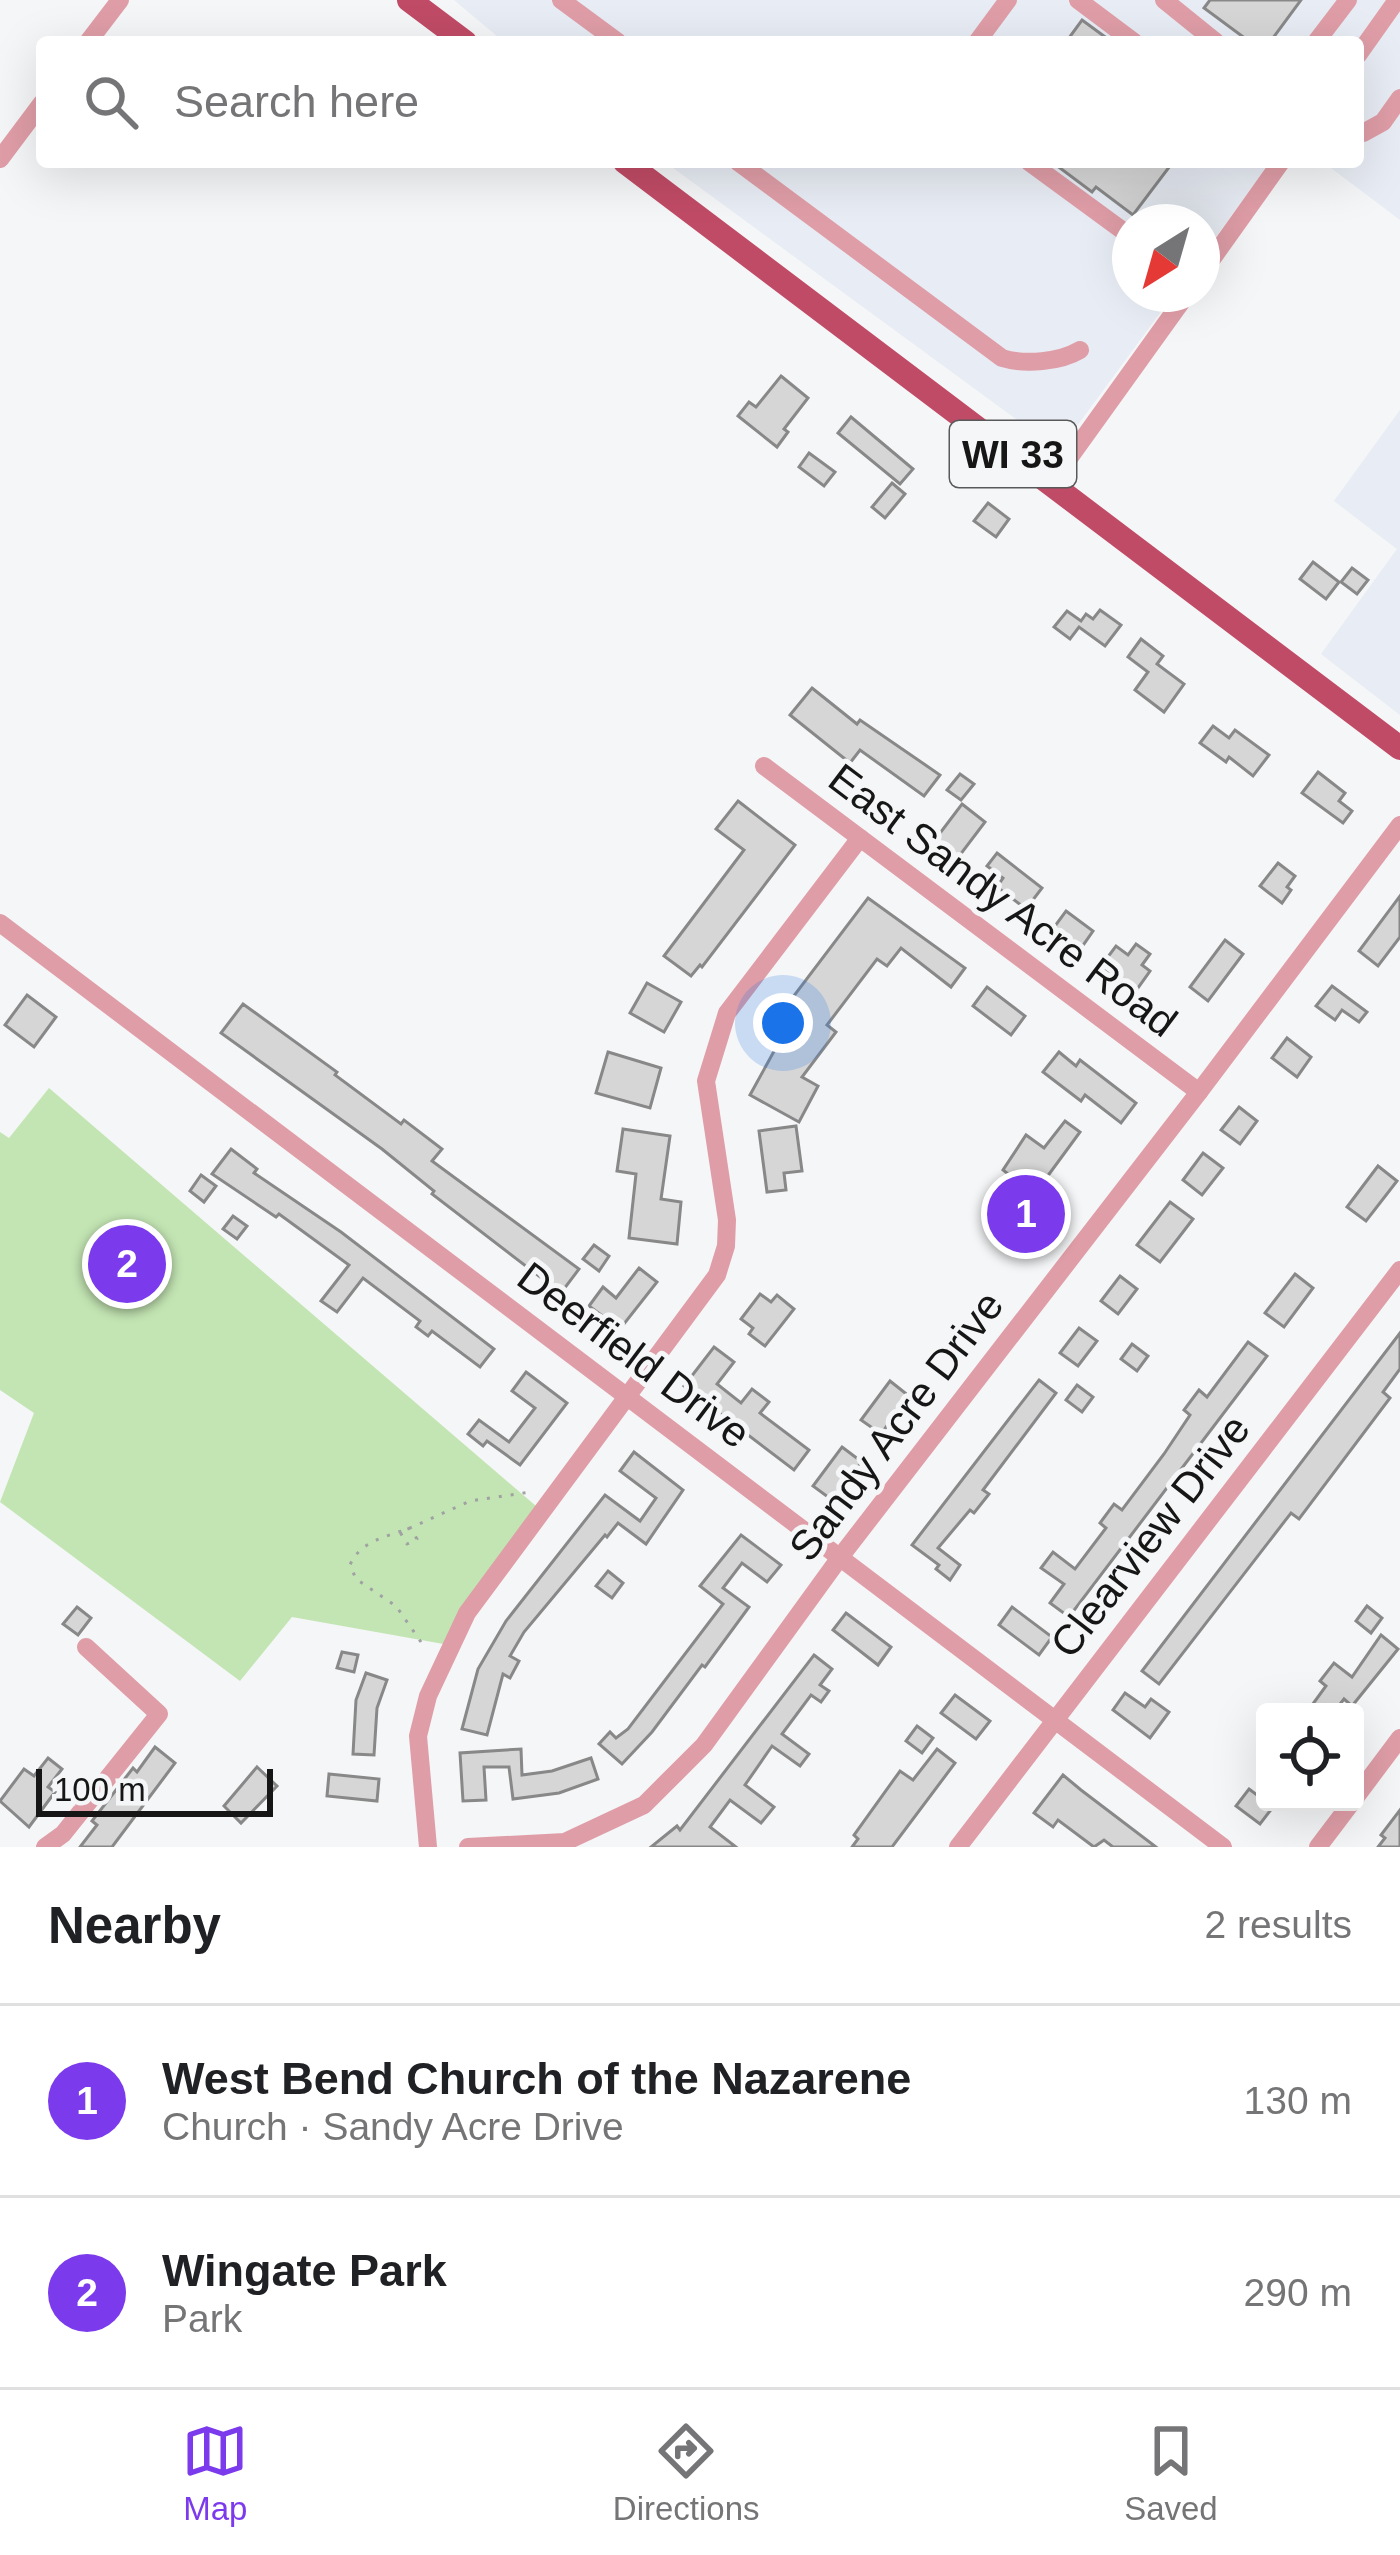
<!DOCTYPE html>
<meta charset="utf-8">
<style>
:root{--surface:#fff;--page:#f2f2f2;--text:#202124;--muted:#757577;--line:#e0e0e0;--accent:#7c3aed}
body{margin:0;font-family:Arial,sans-serif;background:var(--page);color:var(--text)}
.controls{position:absolute;right:36px;bottom:36px;display:grid;overflow:hidden;border-radius:12px;box-shadow:0 12px 48px #0002}
.controls button{width:108px;height:108px;display:grid;place-items:center;padding:0;border:0;border-bottom:3px solid var(--line);background:var(--surface);color:var(--text);font:60px sans-serif}
.compass{position:absolute;left:1112px;top:204px;width:108px;height:108px;border-radius:50%;background:var(--surface);box-shadow:0 12px 48px #0002;rotate:217deg}
.scale{position:absolute;left:36px;bottom:30px;width:237px;box-sizing:border-box;padding-left:12px;border:6px solid #161616;border-top:0;font-size:33px;line-height:42px;white-space:nowrap;color:#161616;-webkit-text-stroke:9px #f5f6f7;paint-order:stroke}
.you{position:absolute;left:783px;top:1023px;width:42px;height:42px;margin:-30px;border:9px solid #fff;border-radius:50%;background:#1a73e8;box-shadow:0 0 0 18px #1a73e833}
.badge{display:grid;place-items:center;width:78px;height:78px;border-radius:50%;background:var(--accent);color:#fff;font-size:39px;font-weight:700}
.pin{position:absolute;translate:-50% -50%;border:6px solid #fff;box-shadow:0 3px 12px #0006}
.list{margin:0;padding:0;list-style:none}
h2{display:flex;justify-content:space-between;align-items:center;height:156px;margin:0;padding:0 48px;font-size:51px}
h2 small{font-size:39px;font-weight:400;color:var(--muted)}
.list li{display:grid;grid-template-columns:78px 1fr auto;gap:36px;align-items:center;box-sizing:border-box;height:192px;padding:0 48px;border-top:3px solid var(--line)}
.list b{display:block;font-size:45px;white-space:nowrap}
.list p{margin:0;font-size:39px;white-space:nowrap;color:var(--muted)}
.list em{font-size:39px;font-style:normal;color:var(--muted)}
.icon{flex:none;width:66px;height:66px;fill:none;stroke:currentColor;stroke-width:2;stroke-linecap:round;stroke-linejoin:round}
.map{position:relative;flex:none;width:1400px;height:1847px;overflow:hidden}
.search{position:absolute;background:var(--surface);box-shadow:0 12px 48px #0002;left:36px;right:36px;top:36px;height:132px;display:flex;align-items:center;gap:30px;box-sizing:border-box;padding:0 42px;border-radius:12px;color:var(--muted);font-size:45px}
.sheet{height:540px;background:var(--surface)}
nav{display:flex;justify-content:space-around;align-items:center;box-sizing:border-box;height:168px;border-top:3px solid var(--line);background:var(--surface);font-size:33px;color:var(--muted)}
nav a{display:grid;justify-items:center;gap:6px}
nav .on{color:var(--accent)}
.map>svg:first-child{display:block}
</style>
<div class="map">
<svg width="1400" height="1847" viewBox="0 0 1400 1847">
<rect width="100%" height="100%" fill="#f5f6f7"/>
<g fill="#e8ecf4">
<path d="M454,0H1400V220L1323,162H1358V42H504Z"/>
<path d="M665,162H1270L1202,256V222H1130V294H1174L1066,441L1050,444Z"/>
<path d="M1400,410V715L1321,654L1397,549L1334,501Z"/>
</g>
<path fill="#c3e5b3" d="M49,1088L543,1512L449,1645L292,1617L240,1681L0,1502L34,1413L0,1390V1132L9,1138Z"/>
<g fill="#d6d6d7" stroke="#888889" stroke-width="3">
<path d="M1210,0H1301L1270,42H1250L1204,8Z"/>
<path d="M1082,20L1112,42H1066Z"/>
<path d="M1052,162H1173L1133,215L1096,187L1092,192Z"/>
<path d="M781,376L808,398L784,429L788,432L777,447L738,416L749,402L756,407Z"/>
<path d="M851,417L913,469L900,484L838,433Z"/>
<path d="M809,453L835,472L824,486L799,467Z"/>
<path d="M892,483L905,494L885,518L872,507Z"/>
<path d="M988,503L1009,519L996,537L974,521Z"/>
<path d="M1313,562L1339,582L1326,599L1300,579Z"/>
<path d="M1352,568L1368,580L1357,594L1341,582Z"/>
<path d="M1100,610L1121,625L1105,646L1079,627L1070,639L1054,627L1067,611L1081,621L1086,614L1093,619Z"/>
<path d="M1141,639L1163,656L1157,664L1184,684L1164,712L1135,690L1148,672L1128,657Z"/>
<path d="M812,688L857,724L860,720L940,775L924,796L860,750L850,763L790,715Z"/>
<path d="M1213,726L1229,738L1235,730L1269,755L1253,776L1229,757L1226,762L1200,743Z"/>
<path d="M1318,772L1345,793L1339,801L1352,811L1343,823L1302,793Z"/>
<path d="M960,774L974,784L961,800L947,790Z"/>
<path d="M738,801L795,845L702,967L700,965L691,976L664,956L744,850L716,829Z"/>
<path d="M962,804L985,822L957,859L934,841Z"/>
<path d="M997,853L1042,888L1026,909L997,887L1003,878L987,866Z"/>
<path d="M1278,863L1295,876L1287,887L1291,890L1282,903L1260,886Z"/>
<path d="M1400,896V937L1378,966L1359,951Z"/>
<path d="M868,898L965,968L951,987L901,948L887,966L877,959L827,1025L836,1032L802,1077L818,1086L799,1122L750,1095L778,1044L765,1034Z"/>
<path d="M1066,911L1093,931L1079,951L1052,930Z"/>
<path d="M1225,940L1243,954L1208,1001L1190,987Z"/>
<path d="M1136,944L1150,954L1142,965L1150,971L1135,992L1101,966L1116,946L1128,955Z"/>
<path d="M647,983L681,1002L664,1032L630,1013Z"/>
<path d="M1332,986L1367,1012L1359,1022L1342,1010L1335,1020L1316,1006Z"/>
<path d="M987,987L1025,1016L1011,1035L973,1006Z"/>
<path d="M27,995L56,1017L34,1047L5,1025Z"/>
<path d="M243,1004L337,1072L335,1075L401,1124L404,1120L442,1149L432,1161L579,1269L561,1293L432,1194L434,1191L382,1149L221,1033Z"/>
<path d="M1287,1038L1311,1057L1297,1077L1272,1058Z"/>
<path d="M608,1052L661,1068L650,1108L596,1093Z"/>
<path d="M1059,1052L1076,1066L1080,1060L1136,1103L1121,1123L1085,1095L1081,1101L1043,1072Z"/>
<path d="M1239,1107L1257,1121L1240,1144L1221,1130Z"/>
<path d="M1065,1121L1080,1132L1033,1196L1050,1208L1036,1226L1029,1220L1018,1235L1001,1222L1013,1208L1008,1204L1023,1186L1003,1170L1026,1135L1044,1148Z"/>
<path d="M796,1126L802,1171L784,1173L786,1190L767,1192L759,1131Z"/>
<path d="M623,1129L670,1136L661,1199L681,1202L677,1244L629,1238L636,1174L617,1171Z"/>
<path d="M231,1149L257,1169L254,1173L341,1232L494,1349L480,1367L432,1331L428,1336L416,1327L420,1321L363,1278L337,1312L321,1301L349,1265L279,1214L276,1217L212,1174Z"/>
<path d="M1203,1153L1223,1168L1202,1195L1183,1180Z"/>
<path d="M1378,1166L1397,1181L1366,1221L1347,1207Z"/>
<path d="M201,1175L216,1186L204,1202L190,1191Z"/>
<path d="M1170,1202L1193,1219L1160,1262L1137,1245Z"/>
<path d="M233,1216L247,1226L237,1239L223,1229Z"/>
<path d="M594,1245L609,1256L599,1271L583,1259Z"/>
<path d="M639,1268L657,1282L620,1329L589,1306L603,1287L616,1298Z"/>
<path d="M1295,1274L1313,1288L1284,1327L1265,1313Z"/>
<path d="M1120,1276L1137,1289L1118,1314L1101,1301Z"/>
<path d="M760,1294L771,1302L777,1295L794,1309L765,1346L749,1334L753,1328L741,1319Z"/>
<path d="M1079,1328L1097,1341L1078,1366L1060,1353Z"/>
<path d="M1400,1333V1369L1383,1392L1390,1398L1299,1519L1291,1513L1159,1684L1142,1671Z"/>
<path d="M1248,1342L1267,1356L1069,1617L1050,1603L1064,1584L1041,1568L1053,1552L1075,1569L1106,1528L1100,1523L1114,1504L1122,1510L1164,1454L1190,1415L1184,1410L1199,1390L1207,1397Z"/>
<path d="M1132,1344L1148,1356L1137,1371L1121,1359Z"/>
<path d="M714,1347L734,1362L717,1384L741,1403L752,1389L769,1402L760,1413L809,1450L794,1470L684,1386Z"/>
<path d="M526,1372L567,1403L520,1465L487,1441L483,1446L468,1434L479,1420L509,1442L535,1408L512,1391Z"/>
<path d="M1039,1380L1056,1393L983,1490L989,1494L974,1513L970,1510L938,1548L960,1565L950,1580L936,1569L939,1565L912,1545Z"/>
<path d="M890,1381L909,1396L881,1434L861,1420Z"/>
<path d="M1077,1385L1093,1397L1082,1412L1066,1400Z"/>
<path d="M842,1447L862,1462L832,1500L813,1486Z"/>
<path d="M634,1452L683,1490L646,1544L618,1523L607,1537L605,1535L524,1632L510,1656L519,1661L510,1678L503,1674L487,1735L462,1729L478,1669L506,1621L605,1495L640,1521L656,1498L620,1471Z"/>
<path d="M741,1535L781,1565L767,1582L742,1563L723,1588L749,1607L705,1667L702,1665L652,1732L622,1764L599,1744L610,1732L616,1738L628,1729L723,1604L700,1586Z"/>
<path d="M608,1571L623,1583L612,1598L596,1586Z"/>
<path d="M1367,1606L1382,1618L1371,1633L1356,1621Z"/>
<path d="M77,1607L91,1618L78,1635L63,1624Z"/>
<path d="M1012,1607L1052,1637L1039,1655L999,1625Z"/>
<path d="M846,1613L891,1647L878,1665L833,1630Z"/>
<path d="M1381,1635L1398,1649L1352,1706L1344,1699L1334,1712H1307L1326,1686L1320,1681L1334,1663L1352,1677Z"/>
<path d="M342,1652L358,1655L354,1672L337,1668Z"/>
<path d="M814,1655L832,1669L820,1685L829,1691L821,1702L811,1695L782,1734L809,1754L800,1766L772,1746L745,1785L774,1807L761,1823L730,1800L710,1827L736,1847H651L677,1826L680,1830Z"/>
<path d="M366,1673L387,1680L377,1708L374,1755L353,1754L356,1700Z"/>
<path d="M1125,1693L1145,1707L1151,1699L1169,1712L1150,1738L1113,1710Z"/>
<path d="M955,1695L990,1721L976,1739L941,1713Z"/>
<path d="M917,1726L933,1738L922,1753L906,1741Z"/>
<path d="M155,1747L175,1763L112,1847H80L97,1825L92,1821L133,1768L137,1772Z"/>
<path d="M521,1749L522,1775L552,1771L591,1758L598,1779L559,1793L513,1799L509,1767H484L486,1800L463,1801L460,1753Z"/>
<path d="M937,1749L955,1763L892,1847H852L858,1839L854,1835L900,1771L913,1780Z"/>
<path d="M48,1758L62,1769L48,1787L55,1792L29,1827L0,1801L24,1769L34,1776Z"/>
<path d="M257,1767L277,1786L241,1823L224,1806Z"/>
<path d="M329,1774L379,1779L377,1801L327,1796Z"/>
<path d="M1063,1775L1081,1790L1156,1847H1113L1104,1840L1094,1847L1058,1820L1053,1827L1034,1813Z"/>
<path d="M1249,1789L1273,1807L1260,1824L1236,1806Z"/>
<path d="M1400,1810V1847H1378L1385,1838L1381,1835Z"/>
</g>
<g fill="none" stroke-linecap="round" stroke-linejoin="round">
<path stroke="#a0a1a2" stroke-width="3" stroke-dasharray="3 9" stroke-linecap="butt" d="M421,1642L396,1606L356,1579L350,1565C360,1541 386,1537 410,1528L400,1532L407,1544L417,1539L410,1528L470,1501L530,1492"/>
<g stroke="#df9da7" stroke-width="18">
<path d="M561,0L618,42"/>
<path d="M1078,0L1134,42"/>
<path d="M1164,0L1216,42"/>
<path d="M88,42L120,0"/>
<path d="M977,42L1008,0"/>
<path d="M1316,42L1348,0"/>
<path d="M1358,55L1397,0"/>
<path d="M1358,131L1363,133L1383,122L1400,98"/>
<path d="M0,159L42,103"/>
<path d="M738,162L1002,358C1025,365 1060,362 1080,350"/>
<path d="M1029,162L1130,236"/>
<path d="M1202,273L1281,162"/>
<path d="M1052,482L1187,294"/>
<path d="M764,766L1199,1092"/>
<path d="M0,923L1223,1847"/>
<path d="M1355,1798L1400,1738"/>
<path d="M45,1847L63,1834L159,1714L86,1647"/>
<path d="M428,1847L418,1736L428,1696L467,1613L717,1275L726,1246L727,1220L706,1081L727,1013L860,838"/>
<path d="M468,1847L565,1842L644,1805L704,1745L841,1556L1199,1092L1400,825"/>
<path d="M958,1847L1400,1270"/>
<path d="M1318,1847L1352,1802"/>
</g>
<g stroke="#c04b66" stroke-width="24">
<path d="M409,0L465,42"/>
<path d="M625,162L1400,748"/>
</g>
</g>
<g text-anchor="middle" dominant-baseline="central" stroke-width="10" stroke-linejoin="round" paint-order="stroke">
<rect fill="#f5f6f7" stroke="#59595a" stroke-width="3" x="950" y="421" width="126" height="66" rx="9"/>
<g font-size="39" font-weight="bold" fill="#161616">
<text x="1013" y="454">WI 33</text>
</g>
<g font-size="42" fill="#161616" stroke="#f5f6f7">
<text transform="translate(1003 900) rotate(37)">East Sandy Acre Road</text>
<text transform="translate(634 1355) rotate(37)">Deerfield Drive</text>
<text transform="translate(896 1426) rotate(-53)">Sandy Acre Drive</text>
<text transform="translate(1150 1536) rotate(-52)">Clearview Drive</text>
</g>
</g>
</svg>
<div class="controls">
<button><svg class="icon" aria-label="locate" viewBox="0 0 24 24"><circle cx="12" cy="12" r="6"/><path d="M12 2v4M12 18v4M2 12h4M18 12h4"/></svg></button>
</div>
<svg class="compass" viewBox="-18 -18 36 36"><path d="M0-13l5 13h-10z" fill="#e53935"/><path d="M0 13l5-13h-10z" fill="#757577"/></svg>
<div class="scale">100 m</div>
<div class="you"></div>
<div class="pin badge" style="left:1026px;top:1214px">1</div>
<div class="pin badge" style="left:127px;top:1264px">2</div>
<div class="search"><svg class="icon" aria-label="search" viewBox="0 0 24 24"><circle cx="10" cy="10" r="6"/><path d="M15 15l6 6"/></svg>Search here</div>
</div>
<section class="sheet">
<h2>Nearby<small>2 results</small></h2>
<ul class="list">
<li><span class="badge">1</span><div><b>West Bend Church of the Nazarene</b><p>Church · Sandy Acre Drive</p></div><em>130 m</em></li>
<li><span class="badge">2</span><div><b>Wingate Park</b><p>Park</p></div><em>290 m</em></li>
</ul>
</section>
<nav>
<a class="on"><svg class="icon" aria-label="map" viewBox="0 0 24 24"><path d="M3 6l6-2 6 2 6-2v14l-6 2-6-2-6 2zM9 4v14M15 6v14"/></svg>Map</a>
<a><svg class="icon" aria-label="directions" viewBox="0 0 24 24"><path d="M12 3l9 9-9 9-9-9zM9 14v-3h6M13 9l2 2-2 2"/></svg>Directions</a>
<a><svg class="icon" aria-label="saved" viewBox="0 0 24 24"><path d="M7 4h10v16l-5-4-5 4z"/></svg>Saved</a>
</nav>
